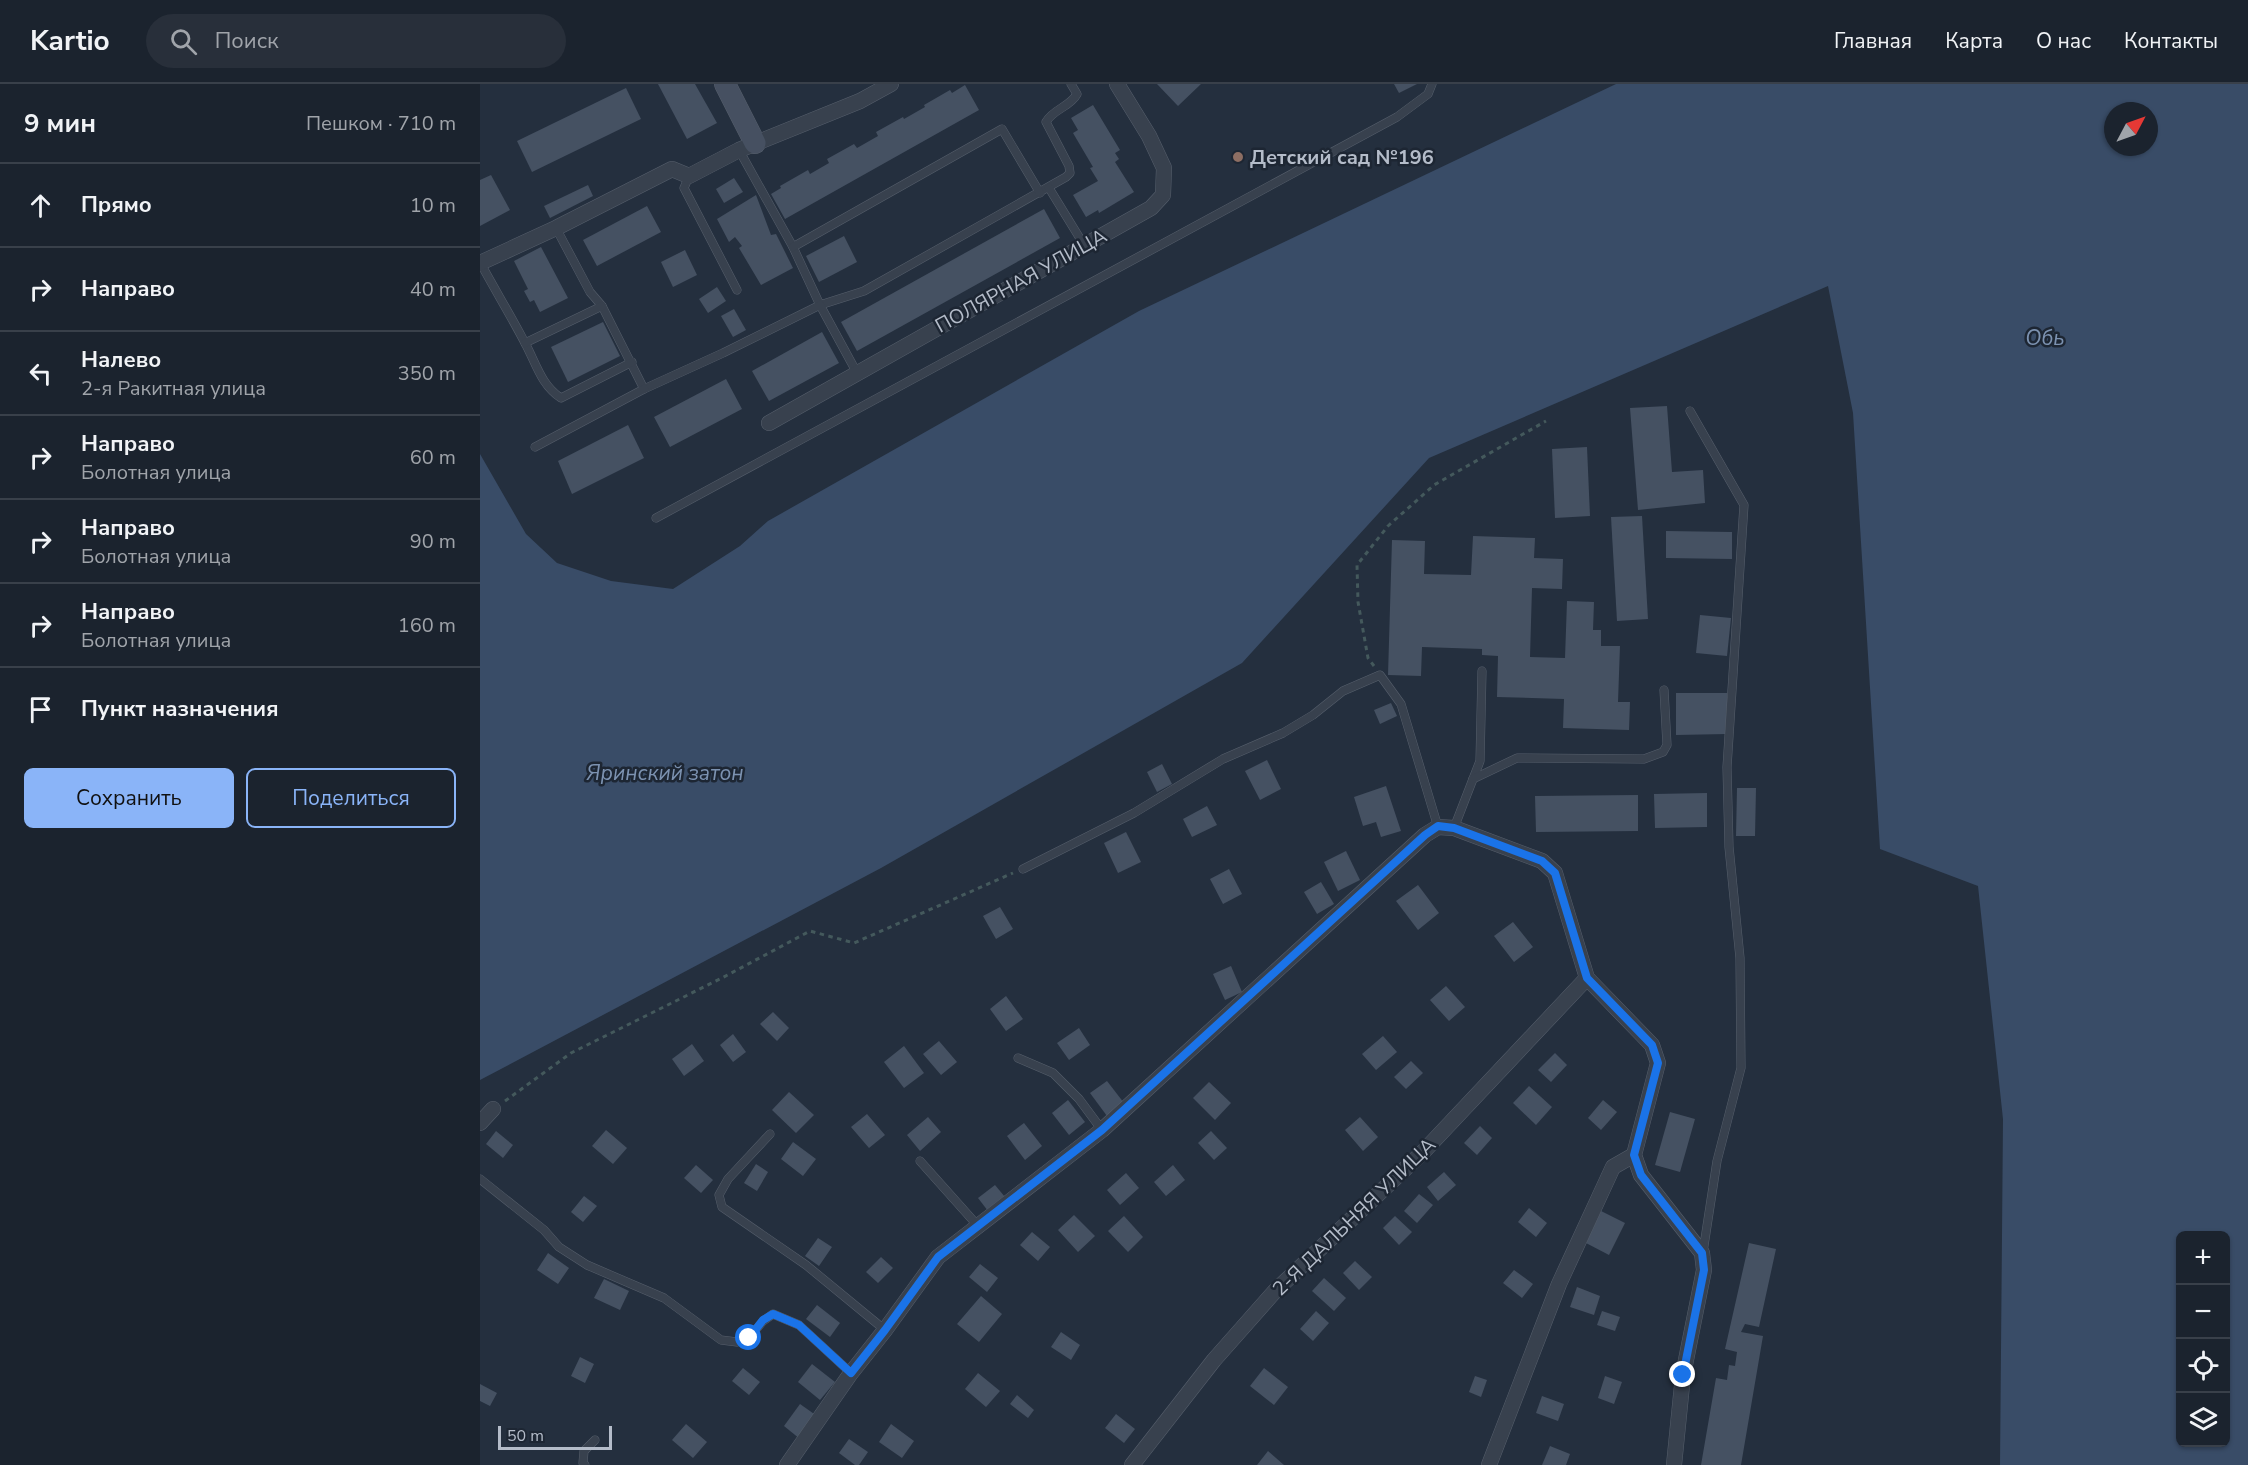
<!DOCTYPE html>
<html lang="ru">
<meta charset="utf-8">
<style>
:root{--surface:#1b232e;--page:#282f3a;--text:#f1f3f6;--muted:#a0a4aa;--line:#39404a;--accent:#8ab4f8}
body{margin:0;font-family:"Nunito Sans",sans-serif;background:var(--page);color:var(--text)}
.controls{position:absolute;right:18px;bottom:18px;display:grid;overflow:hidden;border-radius:9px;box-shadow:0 2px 4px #0004}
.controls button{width:54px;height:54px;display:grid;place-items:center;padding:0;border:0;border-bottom:2px solid var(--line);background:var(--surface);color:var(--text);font:30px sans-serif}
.compass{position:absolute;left:1624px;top:18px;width:54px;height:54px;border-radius:50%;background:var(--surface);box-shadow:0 2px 4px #0004;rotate:49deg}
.scale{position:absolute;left:18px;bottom:15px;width:114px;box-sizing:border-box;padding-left:6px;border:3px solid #b4bcc9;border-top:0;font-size:16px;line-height:21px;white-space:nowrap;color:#b4bcc9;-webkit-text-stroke:4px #1d2633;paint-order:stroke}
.stop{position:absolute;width:18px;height:18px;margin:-14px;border:4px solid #1a73e8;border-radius:50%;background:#fff}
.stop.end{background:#1a73e8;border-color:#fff;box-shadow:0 2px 6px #0008}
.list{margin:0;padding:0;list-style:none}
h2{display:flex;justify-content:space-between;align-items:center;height:78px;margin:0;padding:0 24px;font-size:26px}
h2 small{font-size:20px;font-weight:400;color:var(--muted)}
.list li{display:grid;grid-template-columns:39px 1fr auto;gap:18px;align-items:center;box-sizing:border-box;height:84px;padding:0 24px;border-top:2px solid var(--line)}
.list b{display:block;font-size:22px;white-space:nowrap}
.list p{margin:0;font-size:20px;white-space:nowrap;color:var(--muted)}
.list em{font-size:20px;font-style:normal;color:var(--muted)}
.actions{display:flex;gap:12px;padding:18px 24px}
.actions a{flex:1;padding:14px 0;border:2px solid var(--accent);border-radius:9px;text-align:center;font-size:21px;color:var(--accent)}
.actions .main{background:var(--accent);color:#111}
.icon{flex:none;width:33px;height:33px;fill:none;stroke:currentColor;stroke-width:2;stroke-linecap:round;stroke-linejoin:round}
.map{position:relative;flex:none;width:1768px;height:1381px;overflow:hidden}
header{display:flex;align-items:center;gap:36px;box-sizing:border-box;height:84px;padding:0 30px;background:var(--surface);border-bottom:2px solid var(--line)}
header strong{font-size:28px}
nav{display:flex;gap:33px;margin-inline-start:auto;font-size:21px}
.search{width:420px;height:54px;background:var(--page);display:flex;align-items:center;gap:15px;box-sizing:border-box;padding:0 21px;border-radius:33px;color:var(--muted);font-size:22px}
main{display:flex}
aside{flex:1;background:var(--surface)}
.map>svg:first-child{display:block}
</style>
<header>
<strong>Kartio</strong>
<div class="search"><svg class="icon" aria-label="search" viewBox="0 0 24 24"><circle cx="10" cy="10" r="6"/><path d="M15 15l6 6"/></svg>Поиск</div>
<nav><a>Главная</a><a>Карта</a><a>О нас</a><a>Контакты</a></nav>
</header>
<main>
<aside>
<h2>9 мин<small>Пешком · 710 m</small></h2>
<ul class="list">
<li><svg class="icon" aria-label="ahead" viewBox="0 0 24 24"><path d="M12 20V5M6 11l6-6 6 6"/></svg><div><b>Прямо</b></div><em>10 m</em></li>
<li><svg class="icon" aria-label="right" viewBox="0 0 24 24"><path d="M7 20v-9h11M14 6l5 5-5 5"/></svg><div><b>Направо</b></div><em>40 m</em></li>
<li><svg class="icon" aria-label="left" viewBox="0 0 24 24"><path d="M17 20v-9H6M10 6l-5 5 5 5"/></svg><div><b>Налево</b><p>2-я Ракитная улица</p></div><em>350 m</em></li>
<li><svg class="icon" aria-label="right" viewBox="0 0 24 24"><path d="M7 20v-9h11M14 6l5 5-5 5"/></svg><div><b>Направо</b><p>Болотная улица</p></div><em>60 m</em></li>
<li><svg class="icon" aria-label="right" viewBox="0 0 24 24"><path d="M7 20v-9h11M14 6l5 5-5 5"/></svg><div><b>Направо</b><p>Болотная улица</p></div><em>90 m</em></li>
<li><svg class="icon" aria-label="right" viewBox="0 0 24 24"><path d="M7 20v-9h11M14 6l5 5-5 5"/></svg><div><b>Направо</b><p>Болотная улица</p></div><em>160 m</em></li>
<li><svg class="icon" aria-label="arrive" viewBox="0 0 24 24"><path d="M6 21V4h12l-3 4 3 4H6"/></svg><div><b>Пункт назначения</b></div></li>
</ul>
<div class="actions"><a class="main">Сохранить</a><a>Поделиться</a></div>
</aside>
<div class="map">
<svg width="1768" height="1381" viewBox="0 0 1768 1381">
<rect width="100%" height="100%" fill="#242f3e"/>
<path fill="#394c67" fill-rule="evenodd" d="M1136,0H1768V1381H1520L1523,1035L1498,802L1400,765L1373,329L1348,202L949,374L762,579L401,784L0,996V370L46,450L77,479L131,497L193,505L260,462L288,437L659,227ZM1633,27H1669V63H1633ZM1700,1152H1746V1358H1700Z"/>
<g fill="#455162">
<path d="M178,0H215L237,39L207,55Z"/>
<path d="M677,0H721L698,22Z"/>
<path d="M914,0H937L919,9Z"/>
<path d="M485,1L499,26L305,135L291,110L301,104L300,102L328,86L330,90L349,79L347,75L374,60L377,64L398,52L396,48L423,33L424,35L445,23L444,21L470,6L472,9Z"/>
<path d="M146,4L161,35L52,88L37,57Z"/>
<path d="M613,21L640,66L635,69L639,75L635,78L654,108L619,129L618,126L606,133L593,111L618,97L610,84L613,83L593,49L598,46L591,34Z"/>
<path d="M11,91L30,126L0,142V96Z"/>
<path d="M254,94L263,108L244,119L236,105Z"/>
<path d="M108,101L113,112L70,134L64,122Z"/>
<path d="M276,111L291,151L296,150L313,184L281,201L259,164L262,162L255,153L249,158L237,135Z"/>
<path d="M167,122L181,148L117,182L103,156Z"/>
<path d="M564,125L580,154L377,267L361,238Z"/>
<path d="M364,152L377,178L339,198L326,172Z"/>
<path d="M61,163L88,214L60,228L54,216L50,218L44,207L48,205L34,177Z"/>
<path d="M205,166L217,191L193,203L181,178Z"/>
<path d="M237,203L246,217L228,229L219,215Z"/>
<path d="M254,225L266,246L253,253L241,232Z"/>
<path d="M123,238L140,272L88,298L71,263Z"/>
<path d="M342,248L359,279L289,317L272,287Z"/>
<path d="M246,295L262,325L190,363L174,333Z"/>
<path d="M1187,322L1192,388L1223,386L1225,419L1158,426L1150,324Z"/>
<path d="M148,341L164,374L92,410L78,377Z"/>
<path d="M1107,363L1110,432L1075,434L1072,365Z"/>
<path d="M1162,432L1168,535L1137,537L1131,433Z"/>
<path d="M1186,447L1252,448V475L1186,474Z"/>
<path d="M993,452L1055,454L1054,474L1083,475L1082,505L1052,504L1050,573L1085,574L1087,517L1114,518L1113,546H1121V562H1140L1138,618H1150L1149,646L1083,644L1084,615L1017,613L1018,572L1002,571V565L942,563L941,592L908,591L912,456L945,457L944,490L991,491Z"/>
<path d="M1220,531L1251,534L1247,572L1216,569Z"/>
<path d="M1196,609H1247V650L1196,651Z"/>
<path d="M911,619L917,632L900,640L894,626Z"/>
<path d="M787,676L801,705L780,716L765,687Z"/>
<path d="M682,680L692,700L677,708L667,688Z"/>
<path d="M906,702L921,747L901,753L896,738L883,742L874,713Z"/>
<path d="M1257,704H1276L1275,752H1256Z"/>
<path d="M1227,709V743L1175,744L1174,710Z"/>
<path d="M1158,711V747L1056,748L1055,712Z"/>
<path d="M727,722L737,741L712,753L703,735Z"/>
<path d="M646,748L661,778L638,789L624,759Z"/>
<path d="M866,767L880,796L858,807L844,778Z"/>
<path d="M749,785L762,810L743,820L730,795Z"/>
<path d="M841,798L854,820L837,830L824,808Z"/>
<path d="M938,801L959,829L938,846L916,817Z"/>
<path d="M520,823L533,845L516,855L503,832Z"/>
<path d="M1033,838L1053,863L1034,878L1014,852Z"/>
<path d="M751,882L762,908L745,916L733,890Z"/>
<path d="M966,902L985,923L969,937L950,916Z"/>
<path d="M526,912L543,935L526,947L510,925Z"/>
<path d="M293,928L309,944L297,957L280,940Z"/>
<path d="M599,944L610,961L589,976L577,959Z"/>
<path d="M253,950L266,968L253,978L240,961Z"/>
<path d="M903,952L917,968L896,986L882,970Z"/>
<path d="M459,957L477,978L461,991L443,970Z"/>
<path d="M212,960L224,977L204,992L192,975Z"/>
<path d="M424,962L444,989L424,1004L404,978Z"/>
<path d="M1075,969L1087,981L1071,998L1058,986Z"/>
<path d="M931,977L943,989L926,1005L914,993Z"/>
<path d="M627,997L644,1019L627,1032L610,1009Z"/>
<path d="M729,998L751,1019L735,1036L713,1014Z"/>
<path d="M1049,1002L1072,1023L1056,1041L1033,1019Z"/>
<path d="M309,1008L334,1031L316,1049L292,1026Z"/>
<path d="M588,1016L605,1038L589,1051L572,1029Z"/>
<path d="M1123,1016L1137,1028L1121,1046L1108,1034Z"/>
<path d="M1190,1028L1215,1035L1200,1088L1175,1081Z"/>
<path d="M387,1030L405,1051L389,1064L371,1043Z"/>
<path d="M448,1033L461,1048L440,1067L427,1051Z"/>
<path d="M880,1033L898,1053L883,1067L865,1046Z"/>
<path d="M544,1039L562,1062L545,1076L527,1052Z"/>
<path d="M1000,1042L1012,1054L997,1071L984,1059Z"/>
<path d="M126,1046L147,1064L133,1080L112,1062Z"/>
<path d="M16,1047L33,1061L23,1074L6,1060Z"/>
<path d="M731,1047L747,1064L734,1076L718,1059Z"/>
<path d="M313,1058L336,1075L323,1092L301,1075Z"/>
<path d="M276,1080L288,1088L277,1107L264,1099Z"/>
<path d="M216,1081L233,1096L221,1109L204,1094Z"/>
<path d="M693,1081L705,1096L686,1112L674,1098Z"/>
<path d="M964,1088L976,1101L958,1117L947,1103Z"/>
<path d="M646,1089L659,1104L640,1121L627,1106Z"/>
<path d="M515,1101L525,1113L508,1127L498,1114Z"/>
<path d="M939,1110L953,1121L937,1139L924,1127Z"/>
<path d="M104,1112L117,1122L103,1138L91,1128Z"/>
<path d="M1049,1124L1067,1139L1056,1153L1038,1138Z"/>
<path d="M1121,1127L1145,1139L1129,1171L1106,1159Z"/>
<path d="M594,1131L615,1152L598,1168L578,1146Z"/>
<path d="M644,1132L663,1153L648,1168L628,1147Z"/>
<path d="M915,1132L932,1148L919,1161L903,1144Z"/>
<path d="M552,1148L570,1163L558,1177L540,1161Z"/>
<path d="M338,1154L352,1163L339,1182L325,1172Z"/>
<path d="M1269,1159L1296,1165L1279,1243L1265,1240L1261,1248L1283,1252L1261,1381H1221L1236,1294L1247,1296L1249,1281L1255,1282L1257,1268L1245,1265Z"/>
<path d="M68,1169L89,1184L78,1200L57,1186Z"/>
<path d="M401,1173L413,1184L398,1199L386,1188Z"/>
<path d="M875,1177L892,1193L879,1206L863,1189Z"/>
<path d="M500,1180L518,1194L507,1208L489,1193Z"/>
<path d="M1034,1186L1053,1200L1042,1214L1023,1199Z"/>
<path d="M844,1194L866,1214L854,1227L832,1207Z"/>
<path d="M124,1195L149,1207L140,1226L114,1214Z"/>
<path d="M1097,1203L1120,1212L1114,1231L1090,1223Z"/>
<path d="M501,1212L522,1230L499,1258L477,1240Z"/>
<path d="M337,1221L360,1239L350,1253L326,1235Z"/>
<path d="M836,1227L849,1239L833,1257L820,1245Z"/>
<path d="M1122,1227L1140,1233L1135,1247L1117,1241Z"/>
<path d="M581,1248L600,1261L591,1276L571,1263Z"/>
<path d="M100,1273L114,1280L105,1299L91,1292Z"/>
<path d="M332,1280L355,1298L340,1316L318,1298Z"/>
<path d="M263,1284L280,1298L269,1311L252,1297Z"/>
<path d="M784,1284L808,1303L794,1321L770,1302Z"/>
<path d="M498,1289L520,1307L506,1323L485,1305Z"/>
<path d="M995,1292L1007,1296L1001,1313L989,1308Z"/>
<path d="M1125,1292L1142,1298L1134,1320L1118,1314Z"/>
<path d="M0,1300L17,1309L10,1322L0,1317Z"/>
<path d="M537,1311L554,1326L548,1334L530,1320Z"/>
<path d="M1062,1312L1084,1320L1078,1337L1056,1329Z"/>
<path d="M320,1320L337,1332L320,1355L304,1342Z"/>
<path d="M636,1330L655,1345L644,1359L625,1344Z"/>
<path d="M206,1340L227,1358L213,1374L192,1356Z"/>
<path d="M411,1340L434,1357L422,1374L399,1358Z"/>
<path d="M369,1355L388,1368L379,1381H375L359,1369Z"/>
<path d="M1070,1362L1090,1370L1086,1381H1062Z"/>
<path d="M788,1367L804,1381H777Z"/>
</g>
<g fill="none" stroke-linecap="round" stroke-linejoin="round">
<g stroke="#565f6c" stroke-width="9">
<g id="lane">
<path d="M259,66L313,163L340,221L384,207L586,93L590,89L589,82L566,38C573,25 590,23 597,10L591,0"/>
<path d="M209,92L204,104L257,206"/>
<path d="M569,104L604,161"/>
<path d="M76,144L110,208L122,222L164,305L243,269L340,221L377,289"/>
<path d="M313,163L522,45L560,109"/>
<path d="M1,180C15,206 31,232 45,259C56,279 61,301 81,314L152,278"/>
<path d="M45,259L122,222"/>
<path d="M1210,327L1264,421L1247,683L1249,763L1260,874L1261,984L1237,1077L1223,1168"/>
<path d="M55,363L164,305"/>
<path d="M176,434L917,33L948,10L952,0"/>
<path d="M993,695L1000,677L1002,587"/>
<path d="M974,744L993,695L1037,674L1164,675L1183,668L1187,661L1184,606"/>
<path d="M543,785L654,729L743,675L803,649L833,631L863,607L900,591L921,620L958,743"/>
<path d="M538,974L573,989L599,1015L622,1046"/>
<path d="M290,1050L248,1095L239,1111L242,1123L326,1181L405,1246"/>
<path d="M440,1077L498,1142"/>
<path d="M0,1095L64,1146L79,1163L107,1181L184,1214L241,1256L257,1258L269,1254L283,1237L293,1230L319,1241L371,1289"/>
<path d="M105,1381L103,1379L104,1367L115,1356"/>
</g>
</g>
<g stroke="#565f6c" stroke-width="16">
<g id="street">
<path d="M0,179L76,144L192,85L209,92L259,66L380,17L411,0"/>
<path d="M289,339L671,124L683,111L684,84L669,52L637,0"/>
<path d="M0,1039L13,1025"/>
<path d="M307,1381L371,1289L405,1246L458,1173L622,1046L945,751L958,743L974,744L1062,777L1075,789L1107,894L1172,961L1178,979L1154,1071L1161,1091L1222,1169L1224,1186L1203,1291L1194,1381"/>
<path d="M652,1381L734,1276L795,1207L944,1067L1107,894"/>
<path d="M1009,1381L1079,1200L1133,1083L1154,1071"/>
</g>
</g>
<g stroke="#565f6c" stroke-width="22">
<path id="secondary" d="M245,0L275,59"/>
</g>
<g stroke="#44595c" stroke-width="3" stroke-dasharray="4.5 4.5" stroke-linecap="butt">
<path d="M894,582L888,574L878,518L877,481L908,442L954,401L1066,337"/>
<path d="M25,1017L91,969L242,894L330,847L374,859L533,789"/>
</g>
<use href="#lane" stroke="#38414e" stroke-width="8"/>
<use href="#street" stroke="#38414e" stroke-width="15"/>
<use href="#secondary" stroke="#465061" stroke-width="21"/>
</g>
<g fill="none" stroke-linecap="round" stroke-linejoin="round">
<path stroke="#1a73e8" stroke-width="8" d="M269,1254L283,1236L293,1230L319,1241L371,1289L405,1246L458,1173L622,1046L945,751L958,742L974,744L1062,777L1075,789L1107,894L1172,961L1178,979L1154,1071L1161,1091L1222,1169L1224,1186L1203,1291"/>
</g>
<circle fill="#8d6e63" stroke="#1d2633" stroke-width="2" cx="758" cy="73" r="6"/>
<g text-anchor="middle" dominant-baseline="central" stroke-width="5" stroke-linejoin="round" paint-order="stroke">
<g font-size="20" font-weight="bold" fill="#b4bcc9" stroke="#1d2633" text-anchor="start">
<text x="770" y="73">Детский сад №196</text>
</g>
<g font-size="20" fill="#b4bcc9" stroke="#1d2633">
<text transform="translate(541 197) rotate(-29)">ПОЛЯРНАЯ УЛИЦА</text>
<text transform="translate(874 1133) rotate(-44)">2-Я ДАЛЬНЯЯ УЛИЦА</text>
</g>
<g font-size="21" font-style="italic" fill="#7c92b1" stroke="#1d2633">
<text x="1565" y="254">Обь</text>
<text x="185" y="689">Яринский затон</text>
</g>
</g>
</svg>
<div class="controls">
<button>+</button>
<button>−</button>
<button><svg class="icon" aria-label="locate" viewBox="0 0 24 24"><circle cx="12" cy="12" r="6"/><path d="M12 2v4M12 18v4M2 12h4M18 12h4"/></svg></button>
<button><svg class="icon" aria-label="layers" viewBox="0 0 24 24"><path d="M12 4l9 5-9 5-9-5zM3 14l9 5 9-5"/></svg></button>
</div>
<svg class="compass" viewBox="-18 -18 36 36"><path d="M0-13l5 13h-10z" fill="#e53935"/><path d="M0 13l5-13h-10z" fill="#a0a4aa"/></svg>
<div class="scale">50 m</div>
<div class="stop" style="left:269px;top:1254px"></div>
<div class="stop end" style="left:1203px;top:1291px"></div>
</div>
</main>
